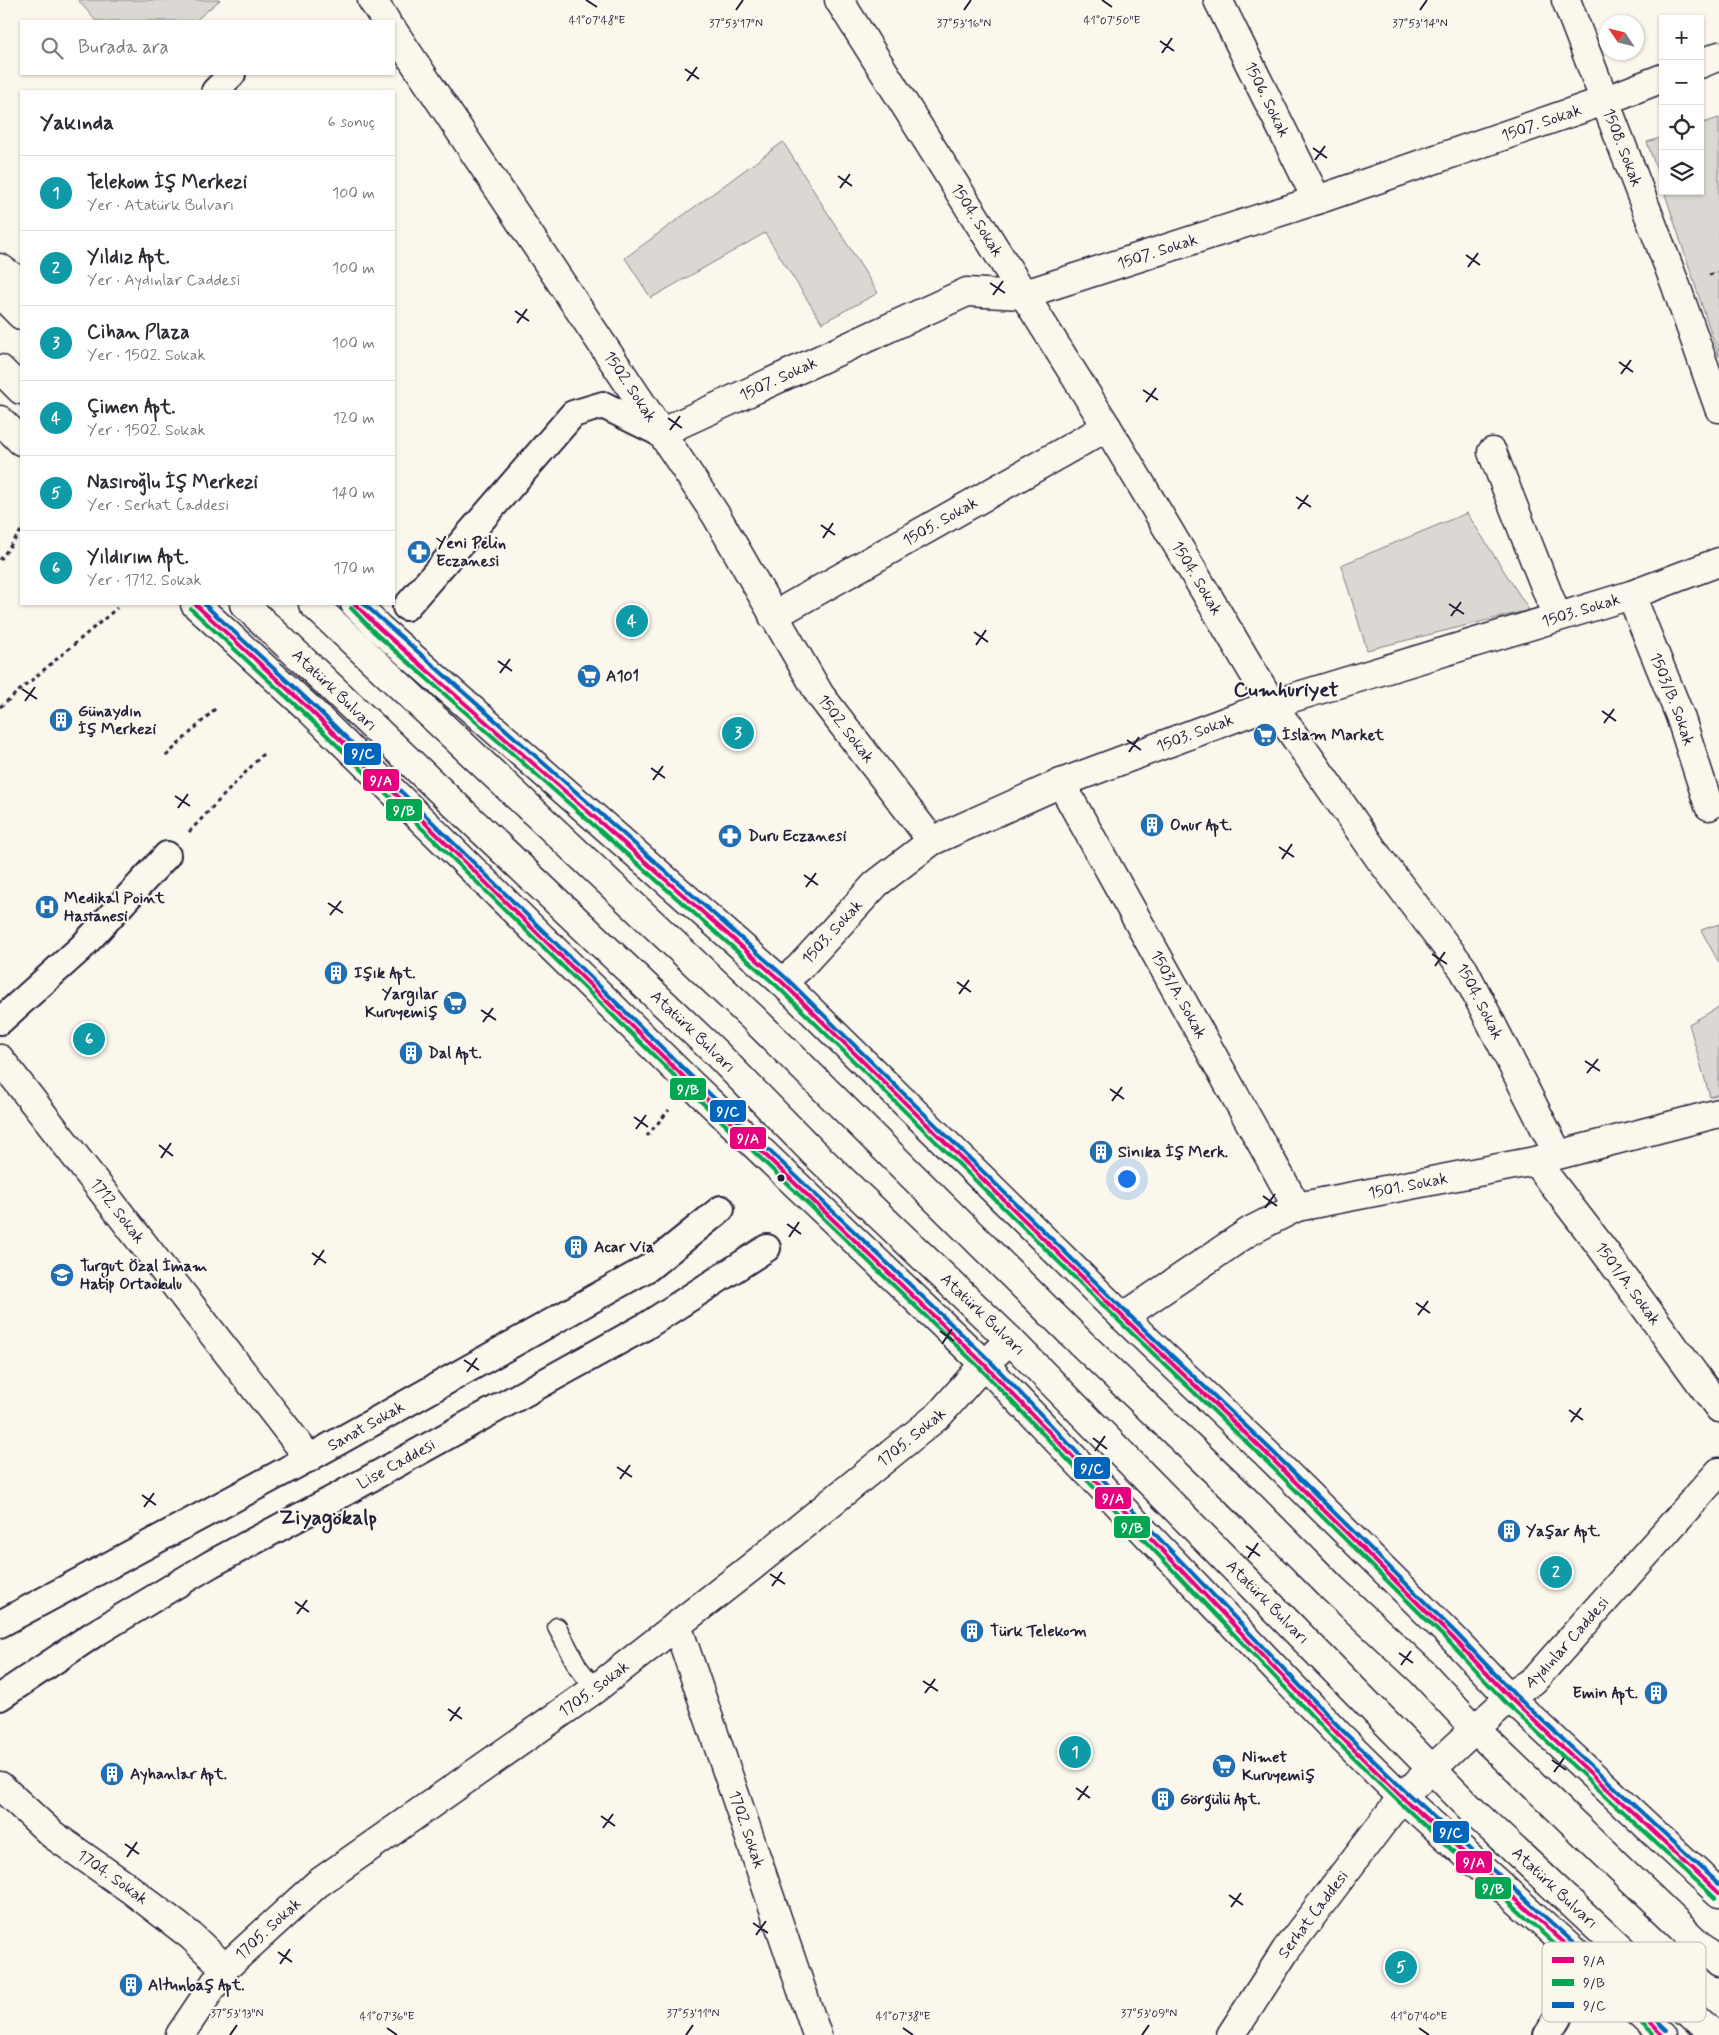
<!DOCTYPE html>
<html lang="tr">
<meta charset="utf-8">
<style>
:root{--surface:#fff;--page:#f7f7f7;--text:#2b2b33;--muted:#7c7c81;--line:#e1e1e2;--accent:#0f766e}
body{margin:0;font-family:Mynerve,sans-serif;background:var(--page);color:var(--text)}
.controls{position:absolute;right:15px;top:15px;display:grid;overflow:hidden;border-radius:0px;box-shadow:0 1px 4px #0004}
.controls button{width:45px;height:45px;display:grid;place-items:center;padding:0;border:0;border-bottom:1px solid var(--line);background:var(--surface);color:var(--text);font:25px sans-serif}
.compass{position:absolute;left:1599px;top:15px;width:45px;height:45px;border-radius:50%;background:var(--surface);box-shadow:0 1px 4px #0004;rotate:305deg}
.you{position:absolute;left:1126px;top:1178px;width:18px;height:18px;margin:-12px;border:4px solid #fff;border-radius:50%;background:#1a73e8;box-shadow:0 0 0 8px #1a73e833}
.badge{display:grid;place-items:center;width:32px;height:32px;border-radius:50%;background:var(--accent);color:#fff;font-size:16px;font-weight:700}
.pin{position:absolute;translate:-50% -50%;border:2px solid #fff;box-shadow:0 1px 5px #0006}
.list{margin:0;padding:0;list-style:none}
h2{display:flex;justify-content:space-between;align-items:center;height:65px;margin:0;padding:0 20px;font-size:21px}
h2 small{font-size:16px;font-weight:400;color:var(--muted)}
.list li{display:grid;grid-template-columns:32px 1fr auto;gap:15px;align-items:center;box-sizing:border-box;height:75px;padding:0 20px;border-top:1px solid var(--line)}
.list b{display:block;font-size:19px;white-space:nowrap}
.list p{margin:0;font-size:16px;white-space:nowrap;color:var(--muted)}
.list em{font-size:16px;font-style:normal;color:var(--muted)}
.icon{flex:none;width:28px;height:28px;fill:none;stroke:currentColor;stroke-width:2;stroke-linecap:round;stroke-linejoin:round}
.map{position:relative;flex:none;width:1719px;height:2035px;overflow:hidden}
.search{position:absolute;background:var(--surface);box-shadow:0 1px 4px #0004;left:20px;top:20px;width:375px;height:55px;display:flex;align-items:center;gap:12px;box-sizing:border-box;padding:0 18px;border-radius:0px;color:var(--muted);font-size:19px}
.panel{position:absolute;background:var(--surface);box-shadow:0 1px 4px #0004;left:20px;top:90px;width:375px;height:515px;border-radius:0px}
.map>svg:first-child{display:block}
</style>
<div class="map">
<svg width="1719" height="2035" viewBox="0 0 1719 2035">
<rect width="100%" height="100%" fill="#fbf7ec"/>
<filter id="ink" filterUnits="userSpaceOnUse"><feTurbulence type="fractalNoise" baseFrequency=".02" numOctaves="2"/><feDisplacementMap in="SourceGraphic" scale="10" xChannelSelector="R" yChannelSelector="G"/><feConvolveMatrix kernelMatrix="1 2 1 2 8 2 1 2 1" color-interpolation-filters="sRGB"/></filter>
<g filter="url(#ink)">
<g fill="#dbd8d3" stroke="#7e7d87">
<path d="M78,0H220L195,21H96Z"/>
<path d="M1719,118V357L1664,191H1700V124Z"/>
<path d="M1663,137V188L1647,142Z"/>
<path d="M783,142L878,293L822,323L765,233L651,298L625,258Z"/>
<path d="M1467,513L1529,610L1367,650L1341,565Z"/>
<path d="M1719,924V963L1701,930Z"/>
<path d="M1719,1007V1094L1710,1097L1689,1024Z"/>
</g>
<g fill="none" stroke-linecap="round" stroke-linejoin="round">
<g stroke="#22223b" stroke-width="21">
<path id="service" d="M557,1627L578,1667L595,1689"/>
</g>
<g stroke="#22223b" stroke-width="30">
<g id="pedestrian">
<path d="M215,91L232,74"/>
<path d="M406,607L573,414L603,405L660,433"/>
<path d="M0,1021L81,948L167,855"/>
<path id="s1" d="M0,1624L309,1458L648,1268L721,1209"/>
<path id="s2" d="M0,1697L94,1634L211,1564L333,1499L646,1326L767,1248"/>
<path d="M1547,2035L1558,2017"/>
</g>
</g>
<g stroke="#22223b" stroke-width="31">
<g id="minor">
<path d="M372,0L386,21"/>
<path id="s3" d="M839,0L1107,427L1272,704L1379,858L1464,970L1558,1154"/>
<path id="s4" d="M1218,0L1317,200"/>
<path id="s5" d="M1566,0L1676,286L1719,408"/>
<path id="s6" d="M394,32L716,515L820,695L932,841"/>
<path d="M1700,64L1719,56"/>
<path id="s7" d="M660,433L967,292L1022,295L1317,200L1604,101L1663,78"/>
<path d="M1492,452L1557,617"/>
<path id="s8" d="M1631,595L1680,716L1709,806"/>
<path id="s9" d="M773,616L1107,427"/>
<path id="s10" d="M1061,783L1297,1207"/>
<path id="s11" d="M782,982L799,968L876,884L932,841L1061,783L1272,704L1631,595L1719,562"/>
<path id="s12" d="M0,1059L309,1458"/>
<path id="s13" d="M1535,1161L1602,1248L1719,1408"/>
<path id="s14" d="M1123,1317L1250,1231L1297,1207L1535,1161L1719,1113"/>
<path id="s15" d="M677,1625L817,2035"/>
<path id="s16" d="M0,1786L53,1835L130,1889L191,1936L225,1968"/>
<path id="s17" d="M180,2035L225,1968L317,1884L595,1689L749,1569L939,1415L984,1364L1010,1340"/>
</g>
</g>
<g stroke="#22223b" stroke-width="31">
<g id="tertiary">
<path d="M0,268L21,283"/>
<path d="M0,420L21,441"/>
<path d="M195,604L307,707L691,1084L984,1364L1338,1734L1402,1797L1590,1966L1663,2035"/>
<path d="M355,604L379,628L782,982L1123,1317L1266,1453L1453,1638L1511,1699L1719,1893"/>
<path id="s18" d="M1231,2035L1286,1950L1402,1797L1475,1729L1519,1689L1534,1680L1719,1472"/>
</g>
</g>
<g stroke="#22223b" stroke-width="31">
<g id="primary">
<path d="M0,294L21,315"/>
<path d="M0,369L21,390"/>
<path id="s19" d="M244,604L717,1054L813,1152L1010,1340L1476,1814L1712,2035"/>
<path d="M313,604L753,1018L1081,1343L1237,1492L1332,1588L1422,1672L1475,1729L1719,1963"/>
</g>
</g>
<g stroke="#22223b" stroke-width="3" stroke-dasharray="4 4" stroke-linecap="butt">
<path d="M1709,275L1719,272"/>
<path d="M0,560L21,531"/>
<path d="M0,707L117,608"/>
<path d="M166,756L216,708"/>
<path d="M189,832L263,754"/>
<path d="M647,1136L669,1110"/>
</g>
<use href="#service" stroke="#fbf7ec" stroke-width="18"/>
<use href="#pedestrian" stroke="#fbf7ec" stroke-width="26"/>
<use href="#minor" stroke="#fbf7ec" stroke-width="28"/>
<use href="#tertiary" stroke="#fbf7ec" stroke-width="28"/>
<use href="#primary" stroke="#fbf7ec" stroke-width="28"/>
<g stroke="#fbf7ec" stroke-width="8">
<g id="bus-1">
<path d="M195,604L307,707L691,1084L984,1364L1338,1734L1402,1797L1590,1966L1663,2035"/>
<path d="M355,604L379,628L782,982L1123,1317L1266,1453L1453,1638L1511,1699L1719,1893"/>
</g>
</g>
<g stroke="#fbf7ec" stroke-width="8">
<g id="bus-2">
<path d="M351,608L375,633L778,987L1119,1321L1262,1457L1449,1642L1507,1704L1715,1898"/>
<path d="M191,609L303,712L687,1088L980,1368L1333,1738L1398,1801L1654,2035"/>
</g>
</g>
<g stroke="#fbf7ec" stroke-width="8">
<g id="bus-3">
<path d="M204,604L311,703L695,1080L988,1359L1342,1730L1406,1792L1594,1961L1667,2030"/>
<path d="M364,604L786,978L1127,1313L1270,1449L1457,1634L1515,1695L1719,1884"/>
</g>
</g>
<use href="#bus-1" stroke="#e5007d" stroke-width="4"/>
<use href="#bus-2" stroke="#00a651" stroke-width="4"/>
<use href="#bus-3" stroke="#0065bd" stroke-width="4"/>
</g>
</g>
<path fill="none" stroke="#22223b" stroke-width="2" d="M586,0L597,7M1102,0L1112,7M736,10L743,0M964,10L971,0M1420,10L1427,0M1160,41L1174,51M1162,53L1172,38M685,69L699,79M687,81L697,67M1313,148L1327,158M1315,160L1325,146M838,176L852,186M840,188L850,174M1466,255L1480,265M1468,267L1478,253M990,283L1005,293M993,295L1003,281M515,311L529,321M517,323L527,309M1619,362L1633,372M1621,374L1631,360M1143,390L1158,400M1146,402L1156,388M668,418L682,428M670,430L680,416M1296,497L1311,507M1298,509L1308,495M821,525L835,535M823,538L833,523M1449,604L1464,614M1451,616L1461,602M974,632L988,642M976,645L986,630M498,661L512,671M500,673L510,659M22,689L37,699M25,701L35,687M1602,711L1616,721M1604,723L1614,709M1127,740L1141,750M1129,752L1139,737M651,768L665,778M653,780L663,766M175,796L190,806M178,808L188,794M1279,847L1294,857M1282,859L1292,844M804,875L818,885M806,887L816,873M328,903L343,913M330,915L341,901M1432,954L1447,964M1435,966L1445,952M957,982L971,992M959,994L969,980M481,1010L496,1020M483,1022L493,1008M1585,1061L1600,1071M1587,1073L1598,1059M1110,1089L1124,1099M1112,1101L1122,1087M634,1117L648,1127M636,1129L646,1115M159,1145L173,1156M161,1158L171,1143M1263,1196L1277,1206M1265,1208L1275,1194M787,1224L801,1234M789,1237L799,1222M312,1253L326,1263M314,1265L324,1250M1416,1303L1430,1313M1418,1315L1428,1301M940,1331L954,1341M942,1344L952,1329M464,1360L479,1370M467,1372L477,1358M1569,1410L1583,1420M1571,1422L1581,1408M1093,1438L1107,1449M1095,1451L1105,1436M617,1467L632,1477M620,1479L630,1465M142,1495L156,1505M144,1507L154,1493M1246,1546L1260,1556M1248,1558L1258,1543M770,1574L785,1584M772,1586L782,1572M295,1602L309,1612M297,1614L307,1600M1399,1653L1413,1663M1401,1665L1411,1651M923,1681L938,1691M925,1693L935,1679M448,1709L462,1719M450,1721L460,1707M1552,1760L1566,1770M1554,1772L1564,1758M1076,1788L1090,1798M1078,1800L1088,1786M601,1816L615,1826M603,1828L613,1814M125,1844L139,1854M127,1857L137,1842M1229,1895L1243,1905M1231,1907L1241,1893M753,1923L768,1933M756,1935L766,1921M278,1952L292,1962M280,1964L290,1949M387,2028L397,2035M903,2028L913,2035M1419,2028L1429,2035M230,2035L237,2025M686,2035L693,2025M1142,2035L1149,2025"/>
<defs>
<g id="pharmacy-disc" transform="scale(1.25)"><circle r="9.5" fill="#1f6fb2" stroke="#fbf7ec"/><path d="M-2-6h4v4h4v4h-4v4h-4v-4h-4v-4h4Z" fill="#fff"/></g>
<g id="supermarket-disc" transform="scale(1.25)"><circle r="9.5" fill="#1f6fb2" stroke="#fbf7ec"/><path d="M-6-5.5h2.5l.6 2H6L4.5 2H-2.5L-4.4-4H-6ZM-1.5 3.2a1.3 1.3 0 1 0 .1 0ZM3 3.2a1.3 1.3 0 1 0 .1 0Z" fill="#fff"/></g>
<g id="building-disc" transform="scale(1.25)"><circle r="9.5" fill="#1f6fb2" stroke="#fbf7ec"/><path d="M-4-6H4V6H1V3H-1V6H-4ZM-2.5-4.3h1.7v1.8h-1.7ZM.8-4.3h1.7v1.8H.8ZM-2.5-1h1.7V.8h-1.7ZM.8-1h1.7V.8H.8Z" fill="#fff"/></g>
<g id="hospital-disc" transform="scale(1.25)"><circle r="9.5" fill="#1f6fb2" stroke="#fbf7ec"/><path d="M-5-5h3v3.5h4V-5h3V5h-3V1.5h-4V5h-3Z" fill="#fff"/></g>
<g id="school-disc" transform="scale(1.25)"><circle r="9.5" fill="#1f6fb2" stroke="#fbf7ec"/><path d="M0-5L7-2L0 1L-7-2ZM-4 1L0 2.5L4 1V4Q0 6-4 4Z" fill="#fff"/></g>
</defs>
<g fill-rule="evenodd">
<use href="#pharmacy-disc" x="419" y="552"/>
<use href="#supermarket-disc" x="589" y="676"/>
<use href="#building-disc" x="61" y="720"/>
<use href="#supermarket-disc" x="1265" y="735"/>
<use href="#building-disc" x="1152" y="825"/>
<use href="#pharmacy-disc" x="730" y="836"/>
<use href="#hospital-disc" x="47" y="907"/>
<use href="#building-disc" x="336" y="973"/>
<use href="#supermarket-disc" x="455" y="1003"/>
<use href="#building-disc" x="411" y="1053"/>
<use href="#building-disc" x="1101" y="1152"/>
<use href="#building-disc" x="576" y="1247"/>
<use href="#school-disc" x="62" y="1275"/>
<use href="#building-disc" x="1509" y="1531"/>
<use href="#building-disc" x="972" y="1631"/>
<use href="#building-disc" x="1656" y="1693"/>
<use href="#supermarket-disc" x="1224" y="1766"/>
<use href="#building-disc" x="112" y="1774"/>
<use href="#building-disc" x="1163" y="1799"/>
<use href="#building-disc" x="131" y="1985"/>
</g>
<circle fill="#22223b" stroke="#fbf7ec" stroke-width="2" cx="781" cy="1178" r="4.5"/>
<g text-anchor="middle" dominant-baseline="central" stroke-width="4" stroke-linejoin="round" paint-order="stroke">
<g font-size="16" fill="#22223b" stroke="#fbf7ec">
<text stroke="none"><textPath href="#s4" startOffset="111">1506. Sokak</textPath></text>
<text stroke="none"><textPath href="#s7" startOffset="940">1507. Sokak</textPath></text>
<text stroke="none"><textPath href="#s5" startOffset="158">1508. Sokak</textPath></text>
<text stroke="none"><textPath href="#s3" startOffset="260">1504. Sokak</textPath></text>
<text stroke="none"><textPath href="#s7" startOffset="535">1507. Sokak</textPath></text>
<text stroke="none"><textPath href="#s7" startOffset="130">1507. Sokak</textPath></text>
<text stroke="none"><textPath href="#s6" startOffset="426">1502. Sokak</textPath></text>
<text stroke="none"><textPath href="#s9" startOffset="192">1505. Sokak</textPath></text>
<text stroke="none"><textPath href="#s3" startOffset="680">1504. Sokak</textPath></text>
<text stroke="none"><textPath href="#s11" startOffset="896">1503. Sokak</textPath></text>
<text stroke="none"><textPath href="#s19" startOffset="125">Atatürk Bulvarı</textPath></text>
<text stroke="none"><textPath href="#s8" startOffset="112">1503/B. Sokak</textPath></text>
<text stroke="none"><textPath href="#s6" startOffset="831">1502. Sokak</textPath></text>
<text stroke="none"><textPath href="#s11" startOffset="491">1503. Sokak</textPath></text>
<text stroke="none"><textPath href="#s11" startOffset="71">1503. Sokak</textPath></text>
<text stroke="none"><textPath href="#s10" startOffset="242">1503/A. Sokak</textPath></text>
<text stroke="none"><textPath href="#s3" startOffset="1190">1504. Sokak</textPath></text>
<text stroke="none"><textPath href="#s19" startOffset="620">Atatürk Bulvarı</textPath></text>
<text stroke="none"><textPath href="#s14" startOffset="319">1501. Sokak</textPath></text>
<text stroke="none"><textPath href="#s12" startOffset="192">1712. Sokak</textPath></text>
<text stroke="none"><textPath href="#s13" startOffset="154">1501/A. Sokak</textPath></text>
<text stroke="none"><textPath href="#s19" startOffset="1025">Atatürk Bulvarı</textPath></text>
<text stroke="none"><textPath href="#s1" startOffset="416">Sanat Sokak</textPath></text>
<text stroke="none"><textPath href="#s17" startOffset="949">1705. Sokak</textPath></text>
<text stroke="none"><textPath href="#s2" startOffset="460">Lise Caddesi</textPath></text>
<text stroke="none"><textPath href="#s19" startOffset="1430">Atatürk Bulvarı</textPath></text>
<text stroke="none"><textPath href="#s18" startOffset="520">Aydınlar Caddesi</textPath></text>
<text stroke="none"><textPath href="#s17" startOffset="544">1705. Sokak</textPath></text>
<text stroke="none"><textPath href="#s15" startOffset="216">1702. Sokak</textPath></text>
<text stroke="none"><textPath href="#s16" startOffset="145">1704. Sokak</textPath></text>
<text stroke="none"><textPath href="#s19" startOffset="1835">Atatürk Bulvarı</textPath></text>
<text stroke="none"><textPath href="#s18" startOffset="146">Serhat Caddesi</textPath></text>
<text stroke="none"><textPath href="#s17" startOffset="139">1705. Sokak</textPath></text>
</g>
<g font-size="16" font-weight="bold" fill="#22223b" stroke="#fbf7ec" text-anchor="start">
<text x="436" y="543">Yeni Pelin<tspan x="436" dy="18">Eczanesi</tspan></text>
<text x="606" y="676">A101</text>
<text x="78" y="711">Günaydın<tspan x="78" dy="18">İş Merkezi</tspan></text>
<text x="1282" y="735">İslam Market</text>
<text x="1170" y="825">Onur Apt.</text>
<text x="748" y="836">Duru Eczanesi</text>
<text x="64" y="898">Medikal Point<tspan x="64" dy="18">Hastanesi</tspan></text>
<text x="354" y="973">Işık Apt.</text>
<text x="438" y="994" text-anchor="end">Yargılar<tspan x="438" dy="18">Kuruyemiş</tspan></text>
<text x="428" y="1053">Dal Apt.</text>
<text x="1118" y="1152">Sinıka İş Merk.</text>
<text x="594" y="1247">Acar Via</text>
<text x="80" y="1266">Turgut Özal İmam<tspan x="80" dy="18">Hatip Ortaokulu</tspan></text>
<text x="1526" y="1531">Yaşar Apt.</text>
<text x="990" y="1631">Türk Telekom</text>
<text x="1638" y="1693" text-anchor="end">Emin Apt.</text>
<text x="1242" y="1757">Nimet<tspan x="1242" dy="18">Kuruyemiş</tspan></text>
<text x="130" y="1774">Ayhanlar Apt.</text>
<text x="1180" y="1799">Görgülü Apt.</text>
<text x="148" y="1985">Altunbaş Apt.</text>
</g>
<g font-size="21" font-weight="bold" fill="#22223b" stroke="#fbf7ec">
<text x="1286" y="690">Cumhuriyet</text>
<text x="328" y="1518">Ziyagökalp</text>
</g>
</g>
<rect x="1542" y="1942" width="164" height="80" rx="8" fill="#fbf7ec" stroke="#bab7b7" stroke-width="1"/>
<rect x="1552" y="1957" width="22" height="6" fill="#e5007d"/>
<rect x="1552" y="1979" width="22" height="7" fill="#00a651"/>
<rect x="1552" y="2002" width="22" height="6" fill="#0065bd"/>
<g font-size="14" fill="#22223b">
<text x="1583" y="1965">9/A</text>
<text x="1583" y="1987">9/B</text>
<text x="1583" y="2010">9/C</text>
</g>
<g font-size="12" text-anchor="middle" fill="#22223b" stroke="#fbf7ec" stroke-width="4" stroke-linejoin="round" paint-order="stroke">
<text x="597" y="24">41°07'48"E</text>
<text x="1112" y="24">41°07'50"E</text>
<text x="736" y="27">37°53'17"N</text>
<text x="964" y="27">37°53'16"N</text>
<text x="1420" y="27">37°53'14"N</text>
<text x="237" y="2017">37°53'13"N</text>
<text x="693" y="2017">37°53'11"N</text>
<text x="1149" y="2017">37°53'09"N</text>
<text x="387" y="2020">41°07'36"E</text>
<text x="903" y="2020">41°07'38"E</text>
<text x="1419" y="2020">41°07'40"E</text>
</g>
<g stroke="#fbf7ec" stroke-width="2">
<rect x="343" y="742" width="39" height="24" rx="5" fill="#0065bd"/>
<rect x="362" y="768" width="38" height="24" rx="5" fill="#e5007d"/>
<rect x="385" y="798" width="38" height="24" rx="5" fill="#00a651"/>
<rect x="669" y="1077" width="38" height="24" rx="5" fill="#00a651"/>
<rect x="709" y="1099" width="38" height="24" rx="5" fill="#0065bd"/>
<rect x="729" y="1126" width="38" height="24" rx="5" fill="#e5007d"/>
<rect x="1073" y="1456" width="38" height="24" rx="5" fill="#0065bd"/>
<rect x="1094" y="1486" width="38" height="24" rx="5" fill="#e5007d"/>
<rect x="1113" y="1515" width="38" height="24" rx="5" fill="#00a651"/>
<rect x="1432" y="1820" width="38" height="24" rx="5" fill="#0065bd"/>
<rect x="1455" y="1850" width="38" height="24" rx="5" fill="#e5007d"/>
<rect x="1474" y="1876" width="38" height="24" rx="5" fill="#00a651"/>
</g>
<g font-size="14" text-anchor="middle" font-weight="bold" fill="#fff">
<text x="363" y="758">9/C</text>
<text x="381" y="785">9/A</text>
<text x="404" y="815">9/B</text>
<text x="688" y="1094">9/B</text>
<text x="728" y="1116">9/C</text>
<text x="748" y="1143">9/A</text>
<text x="1092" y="1473">9/C</text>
<text x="1113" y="1503">9/A</text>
<text x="1132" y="1532">9/B</text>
<text x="1451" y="1837">9/C</text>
<text x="1474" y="1867">9/A</text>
<text x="1493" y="1893">9/B</text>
</g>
</svg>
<div class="controls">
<button>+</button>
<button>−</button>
<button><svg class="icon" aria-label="locate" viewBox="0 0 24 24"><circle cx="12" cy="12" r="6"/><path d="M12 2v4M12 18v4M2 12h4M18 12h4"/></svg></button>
<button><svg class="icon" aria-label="layers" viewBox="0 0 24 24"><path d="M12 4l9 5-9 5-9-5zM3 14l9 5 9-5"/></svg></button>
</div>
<svg class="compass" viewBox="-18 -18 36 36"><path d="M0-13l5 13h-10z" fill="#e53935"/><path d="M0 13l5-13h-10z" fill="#7c7c81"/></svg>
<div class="you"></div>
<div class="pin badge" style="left:1075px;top:1752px;background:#0f9aa8">1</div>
<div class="pin badge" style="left:1556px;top:1572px;background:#0f9aa8">2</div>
<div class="pin badge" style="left:738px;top:733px;background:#0f9aa8">3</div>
<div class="pin badge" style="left:632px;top:621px;background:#0f9aa8">4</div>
<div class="pin badge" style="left:1401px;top:1967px;background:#0f9aa8">5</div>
<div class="pin badge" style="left:89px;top:1039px;background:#0f9aa8">6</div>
<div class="search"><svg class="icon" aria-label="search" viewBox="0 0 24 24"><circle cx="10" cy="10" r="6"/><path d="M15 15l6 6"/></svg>Burada ara</div>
<section class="panel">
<h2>Yakında<small>6 sonuç</small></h2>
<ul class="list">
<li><span class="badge" style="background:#0f9aa8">1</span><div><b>Telekom İş Merkezi</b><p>Yer · Atatürk Bulvarı</p></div><em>100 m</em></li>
<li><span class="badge" style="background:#0f9aa8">2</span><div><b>Yıldız Apt.</b><p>Yer · Aydınlar Caddesi</p></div><em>100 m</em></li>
<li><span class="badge" style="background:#0f9aa8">3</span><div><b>Cihan Plaza</b><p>Yer · 1502. Sokak</p></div><em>100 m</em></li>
<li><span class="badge" style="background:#0f9aa8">4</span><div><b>Çimen Apt.</b><p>Yer · 1502. Sokak</p></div><em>120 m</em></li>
<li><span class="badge" style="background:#0f9aa8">5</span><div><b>Nasıroğlu İş Merkezi</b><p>Yer · Serhat Caddesi</p></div><em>140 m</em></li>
<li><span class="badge" style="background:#0f9aa8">6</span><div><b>Yıldırım Apt.</b><p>Yer · 1712. Sokak</p></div><em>170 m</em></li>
</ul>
</section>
</div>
